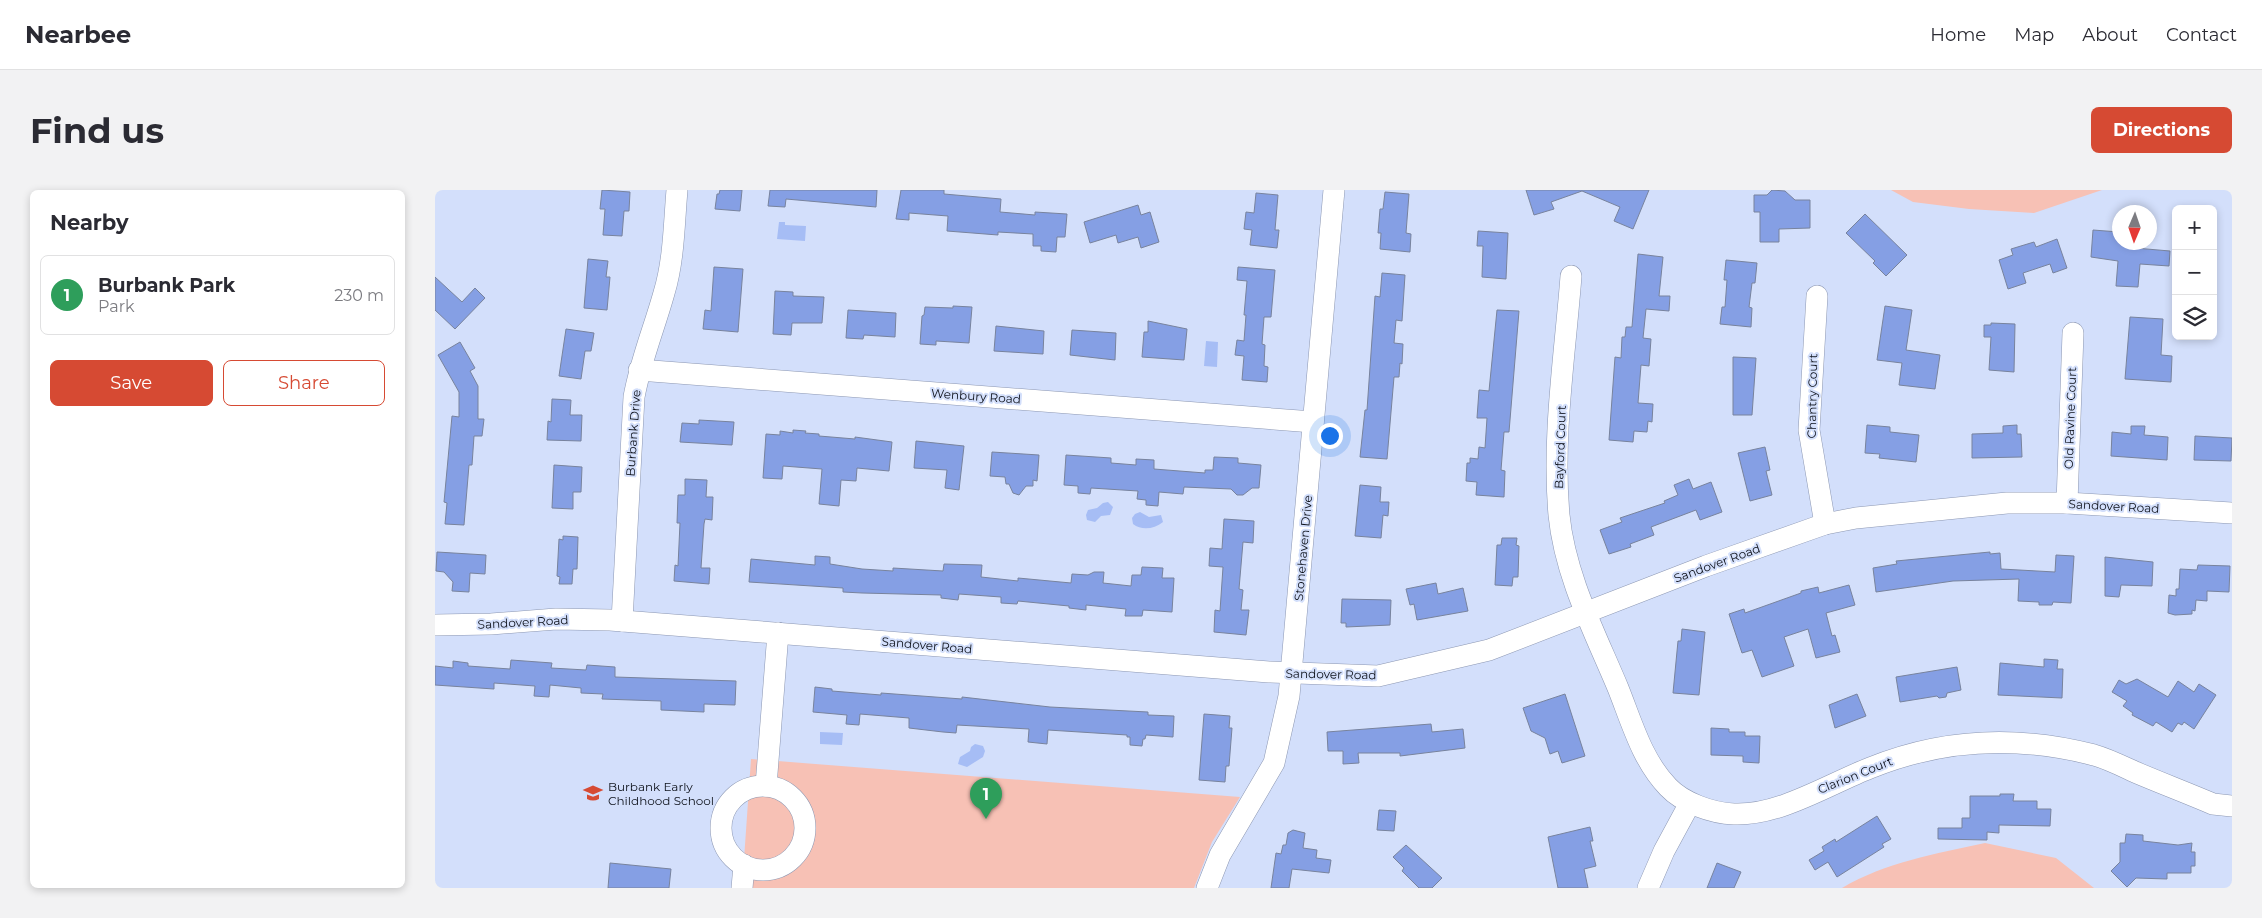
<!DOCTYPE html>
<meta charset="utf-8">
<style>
:root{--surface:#fff;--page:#f2f2f3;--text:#2b2b33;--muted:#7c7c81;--line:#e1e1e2;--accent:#d64a33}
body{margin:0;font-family:Montserrat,sans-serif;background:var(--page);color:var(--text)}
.controls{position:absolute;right:15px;top:15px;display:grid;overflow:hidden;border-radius:8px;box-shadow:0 2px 8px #0003}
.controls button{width:45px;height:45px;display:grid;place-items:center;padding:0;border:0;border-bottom:1px solid var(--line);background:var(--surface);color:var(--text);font:25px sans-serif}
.compass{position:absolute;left:1677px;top:15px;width:45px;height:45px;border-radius:50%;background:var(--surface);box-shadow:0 2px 8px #0003;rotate:182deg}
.you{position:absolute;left:894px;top:245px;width:18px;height:18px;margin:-12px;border:4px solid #fff;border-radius:50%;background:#1a73e8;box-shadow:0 0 0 8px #1a73e833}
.badge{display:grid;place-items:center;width:32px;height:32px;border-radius:50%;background:var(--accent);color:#fff;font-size:16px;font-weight:700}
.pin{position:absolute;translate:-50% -41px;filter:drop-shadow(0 1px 2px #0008)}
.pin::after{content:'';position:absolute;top:26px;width:18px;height:15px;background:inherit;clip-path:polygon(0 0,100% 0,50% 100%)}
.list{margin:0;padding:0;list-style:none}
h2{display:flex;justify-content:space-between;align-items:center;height:65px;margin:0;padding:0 20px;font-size:21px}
h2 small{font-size:16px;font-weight:400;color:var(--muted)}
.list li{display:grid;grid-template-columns:32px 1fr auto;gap:15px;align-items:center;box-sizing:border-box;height:80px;margin:0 10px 10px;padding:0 10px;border:1px solid var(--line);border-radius:8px}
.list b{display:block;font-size:19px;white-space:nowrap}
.list p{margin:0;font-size:16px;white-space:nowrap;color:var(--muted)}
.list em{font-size:16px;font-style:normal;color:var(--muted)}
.actions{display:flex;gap:10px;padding:15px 20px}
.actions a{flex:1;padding:11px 0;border:1px solid var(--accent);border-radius:8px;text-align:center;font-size:18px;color:var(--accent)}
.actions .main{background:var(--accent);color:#fff}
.icon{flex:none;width:28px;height:28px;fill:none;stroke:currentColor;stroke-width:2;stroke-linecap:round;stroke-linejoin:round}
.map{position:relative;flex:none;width:1797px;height:698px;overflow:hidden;border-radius:8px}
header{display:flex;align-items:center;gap:30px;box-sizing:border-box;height:70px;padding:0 25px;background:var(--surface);border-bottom:1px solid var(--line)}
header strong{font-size:24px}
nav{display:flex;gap:28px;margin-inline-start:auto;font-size:18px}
.intro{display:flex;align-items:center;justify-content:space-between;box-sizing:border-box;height:120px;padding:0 30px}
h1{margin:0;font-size:35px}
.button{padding:12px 22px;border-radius:8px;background:var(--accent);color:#fff;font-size:18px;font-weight:700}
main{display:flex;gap:30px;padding:0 30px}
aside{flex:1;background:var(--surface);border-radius:8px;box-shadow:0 2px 8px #0003}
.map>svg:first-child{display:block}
</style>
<header>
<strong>Nearbee</strong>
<nav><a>Home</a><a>Map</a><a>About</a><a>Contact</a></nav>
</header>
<div class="intro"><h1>Find us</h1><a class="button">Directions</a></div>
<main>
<aside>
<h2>Nearby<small></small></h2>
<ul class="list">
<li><span class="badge" style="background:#2e9e5b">1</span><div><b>Burbank Park</b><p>Park</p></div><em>230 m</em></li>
</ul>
<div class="actions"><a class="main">Save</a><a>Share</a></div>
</aside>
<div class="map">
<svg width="1797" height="698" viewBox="0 0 1797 698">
<rect width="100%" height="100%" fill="#d3dffb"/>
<g fill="#f7c1b5">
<path d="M1456,0H1667L1599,23L1534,19L1478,12Z"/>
<path d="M316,569L805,607L777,652L759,698H307Z"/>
<path d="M1550,653L1621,668L1659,698H1407C1451,672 1500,664 1550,653Z"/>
</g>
<g fill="#a6bdf5">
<path d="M344,32H350V35L371,36L370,51L342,49Z"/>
<path d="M771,151L783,152L782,177L769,176Z"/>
<path d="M673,312L678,317L675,325L666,326L660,332L652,330L651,325L653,320L662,318L668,313Z"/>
<path d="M705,322L714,327L726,325L728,332C719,339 707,341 698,334L697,328L700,324Z"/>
<path d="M385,542L408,543L407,555L385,554Z"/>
<path d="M540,554L548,556L550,561L548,567L532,577L523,574L525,567L535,561L536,557Z"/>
</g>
<g fill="#859fe4" stroke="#78839d">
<path d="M167,0L195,2L194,21H189L187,46L168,45L170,19H165Z"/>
<path d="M285,0H307L305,21L280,19L282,4H284Z"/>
<path d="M335,0H442L441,17L351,9L350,17L333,16Z"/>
<path d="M466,0H509V4L566,9L565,22L600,25V22L632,24L630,47H622L621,62L606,61V56H598V44L563,42V45L512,41L513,26L474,23V30L461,29Z"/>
<path d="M1091,0H1214L1198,39L1179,31L1185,17L1147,1L1116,12L1119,19L1099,25Z"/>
<path d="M1337,0L1350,1L1360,10H1375V38L1344,39V52H1325V22H1319V5H1332Z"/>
<path d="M950,2L974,4L971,43L976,44L975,62L945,59L946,43H943L945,19H948Z"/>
<path d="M821,3L843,5L840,40H844L842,58L815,55L817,40L809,39L811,22L819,23Z"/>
<path d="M703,15L706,25L715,22L724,52L706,58L703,47L683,53L681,45L655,53L649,32Z"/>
<path d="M1430,24L1472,65L1451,86L1438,73L1440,71L1411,43Z"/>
<path d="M1658,40L1684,42V52H1701L1700,58L1735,61L1734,76L1705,74L1703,97L1681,96L1683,71L1656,67Z"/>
<path d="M1043,41L1073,43L1071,89L1047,87L1048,56H1042Z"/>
<path d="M1622,49L1632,78L1618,83L1615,74L1588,83L1591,93L1573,99L1564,70L1578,65L1576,59L1599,52L1601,57Z"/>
<path d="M1203,64L1228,67L1224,106H1235L1234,121L1211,119L1208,148L1216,149L1214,176L1206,175L1203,213L1218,214L1217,232L1213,231L1212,242L1199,241L1198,252L1174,250L1180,167L1186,168L1187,147H1190L1191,137H1197Z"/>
<path d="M153,69L173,71L171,87H175L172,120L149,118Z"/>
<path d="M1291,70L1322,73L1320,93H1317L1314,117L1317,118L1316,137L1285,134L1287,117H1290L1292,90H1289Z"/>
<path d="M279,77L308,79L303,142L268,139L270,120L276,121Z"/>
<path d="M803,77L840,80L836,127H829L827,154L830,155L829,176L833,177L832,192L807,190L809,166L800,165L802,150L809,151L811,125H809L812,91L802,90Z"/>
<path d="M947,83L970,85L967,131L961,130L959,153L968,154L967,174L965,173L964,187H959L952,269L925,267L930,220H932L940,106L945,107Z"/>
<path d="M0,87L27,112L40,98L50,108L20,139L0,120Z"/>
<path d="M340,101L358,102V106L389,107L387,133H357L356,145L338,144Z"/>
<path d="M518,116L537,117L534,153L501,151V155L485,154L487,126L489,125L490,117L518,118Z"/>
<path d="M1450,116L1477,120L1471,160L1505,165L1500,199L1464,195L1467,173L1442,170Z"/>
<path d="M413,120L461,123L460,147L429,145L428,149L411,148Z"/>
<path d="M1062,120L1084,121L1074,242H1069L1066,280L1070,281L1069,307L1041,305L1042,292L1031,291L1032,273H1035V268L1043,269L1044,257L1050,258L1052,228H1042L1044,200L1054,201Z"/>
<path d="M1695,127L1728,129L1726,165L1737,166L1736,192L1690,189Z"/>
<path d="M713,131L752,139L749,170L707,167L709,142H713Z"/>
<path d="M1556,133L1580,134L1579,182L1554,180L1556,147H1549V135H1556Z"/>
<path d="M561,136L609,141L608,164L559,161Z"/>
<path d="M131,139L159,143L156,161H150L146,189L124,186Z"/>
<path d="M637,140L681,143L680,170L635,165Z"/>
<path d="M25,152L40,178L35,181L43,196V229H49L47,246H39L37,275H34L29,335L10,334L12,313L9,312L17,226L24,227V202L3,165Z"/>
<path d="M1298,167L1321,168L1317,225H1298Z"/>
<path d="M117,209L136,210L135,225H147L146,251L112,250L113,231L116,232Z"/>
<path d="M264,230L299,232L297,255L245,252L247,233L264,234Z"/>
<path d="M1432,235L1455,237V242L1484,245L1481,272L1444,268L1445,264L1430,263Z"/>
<path d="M1582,235V244H1586L1587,267L1537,268V244L1568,243V236Z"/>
<path d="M1696,236H1710L1709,245L1733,247L1732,270L1676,266L1677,242L1696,244Z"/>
<path d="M358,240L371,241L370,243L384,244V246L420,249V247L457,252L454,281L422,278L421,291L406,290L404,316L384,314L387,279L348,276L347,289L328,288L331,244L345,245V241L358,243Z"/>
<path d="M1760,246L1797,248L1796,271L1759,270Z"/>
<path d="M481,251L529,256L524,300L510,298L512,280L479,278Z"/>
<path d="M1330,257L1335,280L1331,281L1337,305L1315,311L1303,263Z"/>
<path d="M557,262L604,265L602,291L598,290V296H591L584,305L578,303L574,294H571L570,287L555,286Z"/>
<path d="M631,265L676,268V273L701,275V269L719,270V279L770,283V280H778L779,267L803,268V273L826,275L824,298H817L808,305H802L796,299L749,297L748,304L724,302L723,316L711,315V310L702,309L703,301L656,298L655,304L643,303V296L629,295Z"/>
<path d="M119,275L147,277L146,302H138V319L117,318Z"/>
<path d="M250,289L272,290L271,307H278L277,330L270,329L269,334L266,378H275L274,394L239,391L240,375L243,376L245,333H242L243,305H250Z"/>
<path d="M1254,289L1258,299L1276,292L1287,322L1265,330L1261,320L1216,337L1219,345L1195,354L1196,357L1174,364L1165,340L1187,332L1185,328L1230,313L1229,311L1243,305L1239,295Z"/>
<path d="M925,295L946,297L945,312H954L953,326L948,325L946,348L920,346Z"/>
<path d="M789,329L819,331L818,353L808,352L804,399L808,400L806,420H814L811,445L779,442L780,420L785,421L788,377L774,376L775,358L787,359Z"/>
<path d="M128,346L143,347L142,379H138L137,394H124L125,387L122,386L124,349L128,350Z"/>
<path d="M1067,348H1082L1081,355L1084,356L1083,387H1078L1077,396L1060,395L1062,355H1066Z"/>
<path d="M2,362L51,365L50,384L35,383L34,402L17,401L18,392L9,382L1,381Z"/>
<path d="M1555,362V364L1565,363L1566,379L1620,382L1621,365L1639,366L1636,413L1618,412L1617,415H1604V412L1583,411L1584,389L1518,391L1441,402L1438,378L1462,374L1461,371Z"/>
<path d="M380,366L395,367V374L427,379L458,381V378L508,381L509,374L547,375L546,387L583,391V388L636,393L637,384L653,385L659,382H669L668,393L696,396L697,385H706L707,377L728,378L727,388H739L737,422L708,420L707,426H690L691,419L651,415V420L634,418V416L583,411L582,414L566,413V407L524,404L523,410L506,408V405L427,403L408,402V398L314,392L316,369L380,375Z"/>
<path d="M1670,367L1718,372L1717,396L1686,395L1684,407L1670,406Z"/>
<path d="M1763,375L1795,376L1794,402L1772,401V411L1761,410L1760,421L1757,420V424L1740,425L1733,423L1734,405L1741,406V399H1744L1745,379L1762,380Z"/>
<path d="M1001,393L1003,404L1028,398L1033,421L982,430L979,414L975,415L971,399Z"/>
<path d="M1414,395L1420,415L1391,423L1397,446L1400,445L1405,462L1381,468L1373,439L1349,447L1359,476L1327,487L1317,460L1307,463L1294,424L1309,419L1310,423L1366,403V401L1383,397L1384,403Z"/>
<path d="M907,409L956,410L955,435L911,437V433H906Z"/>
<path d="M1247,439L1270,442L1264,505L1238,503L1243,451H1246Z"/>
<path d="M1609,469L1623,470L1622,479H1628L1627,508L1563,505L1565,473L1609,477Z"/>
<path d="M76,470L117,473L116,478L151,480L152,475L180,477V487L301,491L300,515L269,514V522L226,520V511L167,509L168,504L146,503V498L115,495L114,507L99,506L100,496L59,493V499L0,495V476L18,478V471L33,473V476L75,479Z"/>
<path d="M1522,477L1526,500L1512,503L1511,507L1504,508L1502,506L1465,512L1461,487Z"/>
<path d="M1702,489L1733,507L1743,491L1759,502L1764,494L1781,505L1759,539L1749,532L1747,535L1743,533L1737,542L1721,532L1718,536L1697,525L1698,523L1688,516L1692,511L1677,502L1684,490L1691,494Z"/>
<path d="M380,497L397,499V501L446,505V503L527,509V507L615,517L713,522V525L739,526L738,547L711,545L710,549H708L707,556L695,555V547H692V545L613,540L612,554L593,552L594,539L522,535L521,543L508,542L474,538V528L425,524L424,535L411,534L412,525L378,522Z"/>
<path d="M1130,504L1150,566L1127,573L1123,561L1115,564L1110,548L1096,541L1088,518Z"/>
<path d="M1422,504L1431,526L1400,538L1394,515Z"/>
<path d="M769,524L795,526L794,538H797L794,576H791L790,592L764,590Z"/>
<path d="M996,534L997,542L1028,539L1030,558L965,566V563H923L924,573L908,574V561H893L892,542Z"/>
<path d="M1276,538L1294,539V542H1310V546H1325L1324,573L1308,572V566L1276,565Z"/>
<path d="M1565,604H1579L1578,611H1602V619H1616L1615,636L1564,635V643L1552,642V650L1503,649V638H1527V628H1535V606H1565Z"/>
<path d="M944,620L961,621L959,641L942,640Z"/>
<path d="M1442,626L1456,649L1447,654L1449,657L1402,687L1393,672L1380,680L1374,670L1389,661L1387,657L1400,649L1401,652Z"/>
<path d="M1155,637L1158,651H1155L1161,676L1149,679L1153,698H1123L1113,647Z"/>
<path d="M858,640L870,643L868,658L882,660L881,668L896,670L894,683L857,679L854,698H836L841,663L846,664L848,655H851L853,643Z"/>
<path d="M1691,644L1708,645V651L1743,655L1757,653L1756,662H1760V676H1756V683H1732V689L1701,688L1692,697L1676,681L1685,672V653H1690Z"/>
<path d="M971,655L1007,688L997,698H984L967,681L969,678L958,667Z"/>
<path d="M175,673L236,679L234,698H173Z"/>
<path d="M1282,673L1306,682L1299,698H1272Z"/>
</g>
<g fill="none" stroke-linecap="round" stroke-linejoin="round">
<g stroke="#8c97b2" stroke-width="22">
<g id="minor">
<path d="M1136,86C1130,165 1117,246 1124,325C1130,386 1160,443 1183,498C1197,533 1207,570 1233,597C1248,613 1277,623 1299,624C1344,626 1394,594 1435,578C1509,548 1582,545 1659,565C1673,569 1687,576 1700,582C1726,593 1752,603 1778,614L1797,616"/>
<path d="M1382,106L1374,240L1390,334"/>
<path d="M204,180L878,232"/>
<path d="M1632,313L1638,143"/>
<path d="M187,431L199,207C206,169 219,139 229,103C239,70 239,34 242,0"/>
<path d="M0,435L56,434L121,429L175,430L834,482L943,486L1054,460L1271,376L1390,334L1421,328L1572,313H1632L1797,323"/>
<path d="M331,596L343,443"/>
<circle cx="328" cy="638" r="42"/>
<path d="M307,698L309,675"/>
<path d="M772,698L785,665L839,573L854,506L899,0"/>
<path d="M1213,698L1229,661L1255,613"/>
</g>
</g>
<use href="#minor" stroke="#fff" stroke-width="21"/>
</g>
<defs>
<g id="school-bare" transform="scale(1.5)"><path d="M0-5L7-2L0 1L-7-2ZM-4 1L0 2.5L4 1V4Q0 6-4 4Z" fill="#d64a33" stroke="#d3dffb" stroke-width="2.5" paint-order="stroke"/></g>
</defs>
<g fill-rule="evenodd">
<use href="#school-bare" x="158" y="603"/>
</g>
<g text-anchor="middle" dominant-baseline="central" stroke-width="4" stroke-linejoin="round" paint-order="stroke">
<g font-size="12" fill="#0d111a" stroke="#d3dffb">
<text transform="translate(541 206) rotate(4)">Wenbury Road</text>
<text transform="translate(1377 206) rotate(-89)">Chantry Court</text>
<text transform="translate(1635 228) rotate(-88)">Old Ravine Court</text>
<text transform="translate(198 243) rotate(-86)">Burbank Drive</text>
<text transform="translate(1125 257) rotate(-88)">Bayford Court</text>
<text transform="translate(1679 316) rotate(3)">Sandover Road</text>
<text transform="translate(868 358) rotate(-85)">Stonehaven Drive</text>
<text transform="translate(1282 373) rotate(-20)">Sandover Road</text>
<text transform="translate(88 432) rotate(-3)">Sandover Road</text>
<text transform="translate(492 455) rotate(5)">Sandover Road</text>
<text transform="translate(896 484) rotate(1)">Sandover Road</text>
<text transform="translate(1420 585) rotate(-22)">Clarion Court</text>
</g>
<g font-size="12" fill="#0d111a" stroke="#d3dffb" text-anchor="start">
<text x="173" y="596">Burbank Early<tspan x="173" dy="14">Childhood School</tspan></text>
</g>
</g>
</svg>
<div class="controls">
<button>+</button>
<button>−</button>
<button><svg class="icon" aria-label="layers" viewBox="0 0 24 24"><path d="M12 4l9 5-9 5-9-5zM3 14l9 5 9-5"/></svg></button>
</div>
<svg class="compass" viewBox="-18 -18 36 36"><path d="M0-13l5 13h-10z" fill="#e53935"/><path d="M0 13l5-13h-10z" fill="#7c7c81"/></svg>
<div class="you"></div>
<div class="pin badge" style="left:551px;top:629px;background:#2e9e5b">1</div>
</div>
</main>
